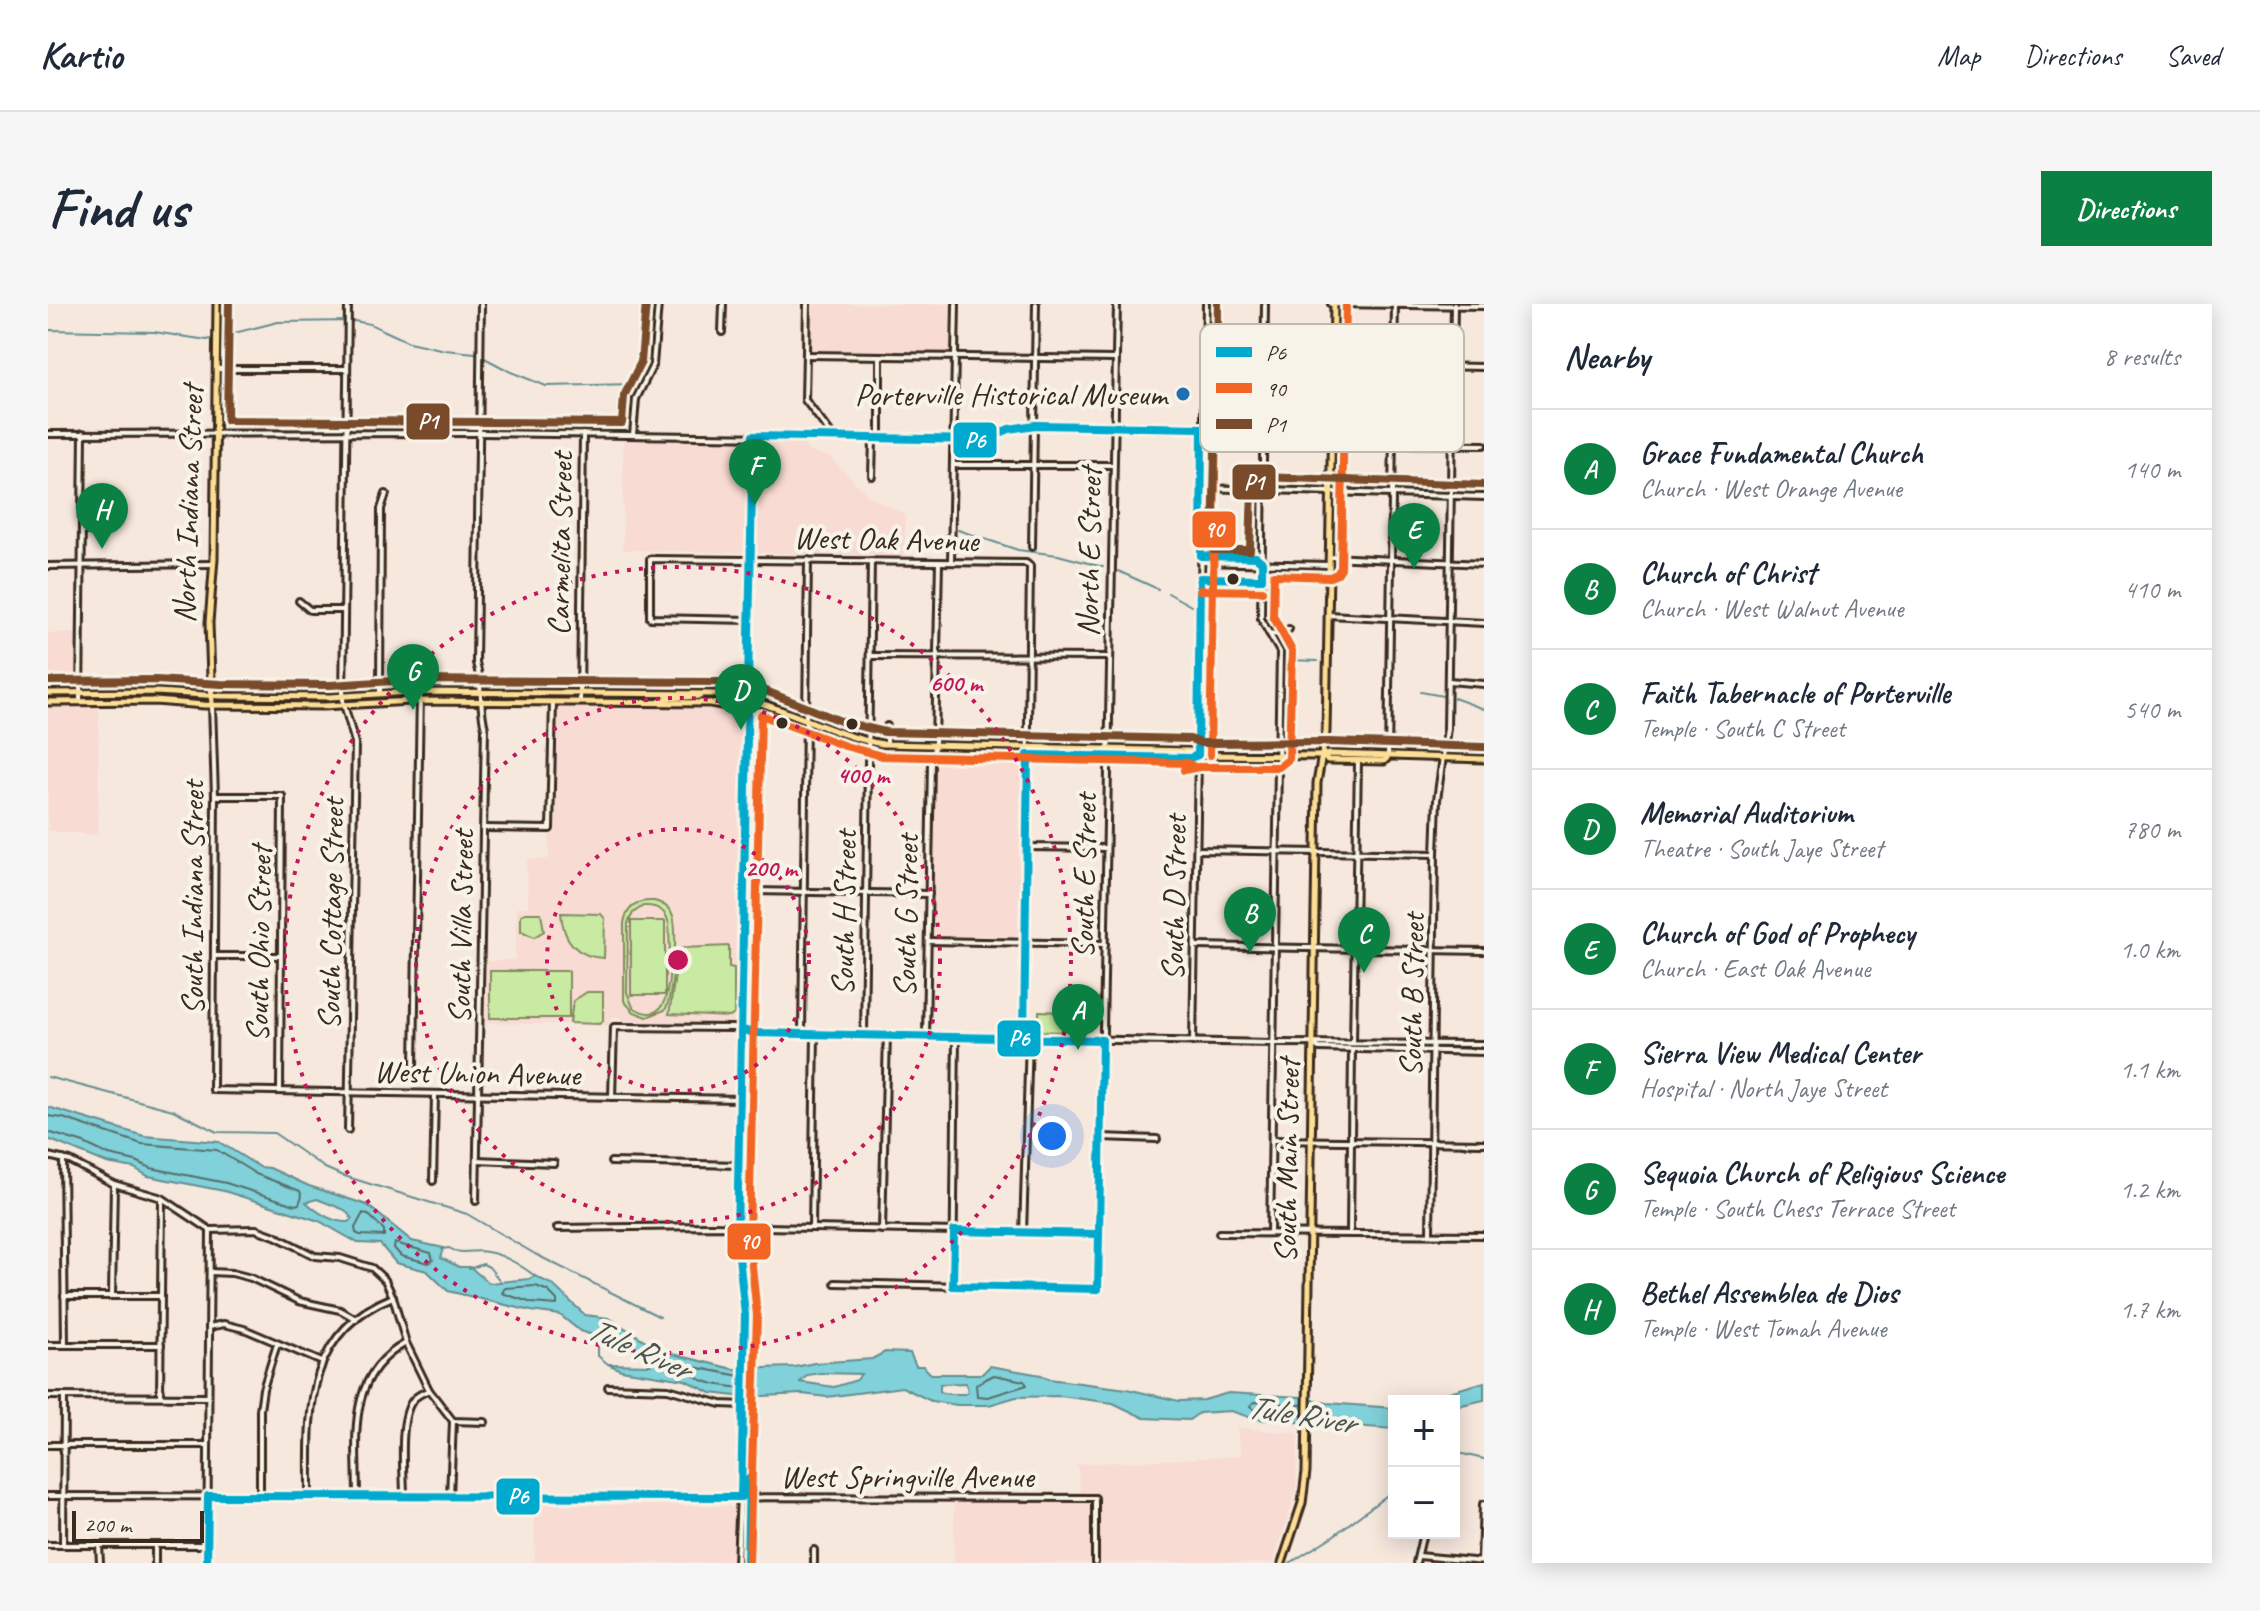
<!DOCTYPE html>
<meta charset="utf-8">
<style>
:root{--surface:#fff;--page:#f6f6f7;--text:#1f2937;--muted:#747a83;--line:#e0e1e3;--accent:#0b8043}
body{margin:0;font-family:Caveat,sans-serif;background:var(--page);color:var(--text)}
.controls{position:absolute;right:24px;bottom:24px;display:grid;overflow:hidden;border-radius:0px;box-shadow:0 4px 20px #0003}
.controls button{width:72px;height:72px;display:grid;place-items:center;padding:0;border:0;border-bottom:2px solid var(--line);background:var(--surface);color:var(--text);font:40px sans-serif}
.scale{position:absolute;left:24px;bottom:20px;width:132px;box-sizing:border-box;padding-left:8px;border:4px solid #3b2a1e;border-top:0;font-size:22px;line-height:28px;white-space:nowrap;color:#3b2a1e;-webkit-text-stroke:6px #f7f3e8;paint-order:stroke}
.you{position:absolute;left:1004px;top:832px;width:28px;height:28px;margin:-20px;border:6px solid #fff;border-radius:50%;background:#1a73e8;box-shadow:0 0 0 12px #1a73e833}
.badge{display:grid;place-items:center;width:52px;height:52px;border-radius:50%;background:var(--accent);color:#fff;font-size:26px;font-weight:700}
.pin{position:absolute;translate:-50% -66px;filter:drop-shadow(0 2px 4px #0008)}
.pin::after{content:'';position:absolute;top:42px;width:28px;height:24px;background:inherit;clip-path:polygon(0 0,100% 0,50% 100%)}
.list{margin:0;padding:0;list-style:none}
h2{display:flex;justify-content:space-between;align-items:center;height:104px;margin:0;padding:0 32px;font-size:34px}
h2 small{font-size:26px;font-weight:400;color:var(--muted)}
.list li{display:grid;grid-template-columns:52px 1fr auto;gap:24px;align-items:center;box-sizing:border-box;height:120px;padding:0 32px;border-top:2px solid var(--line)}
.list b{display:block;font-size:30px;white-space:nowrap}
.list p{margin:0;font-size:26px;white-space:nowrap;color:var(--muted)}
.list em{font-size:26px;font-style:normal;color:var(--muted)}
.map{position:relative;flex:none;width:1436px;height:1259px;overflow:hidden;border-radius:0px}
header{display:flex;align-items:center;gap:48px;box-sizing:border-box;height:112px;padding:0 40px;background:var(--surface);border-bottom:2px solid var(--line)}
header strong{font-size:38px}
nav{display:flex;gap:44px;margin-inline-start:auto;font-size:28px}
.intro{display:flex;align-items:center;justify-content:space-between;box-sizing:border-box;height:192px;padding:0 48px}
h1{margin:0;font-size:56px}
.button{padding:20px 36px;border-radius:0px;background:var(--accent);color:#fff;font-size:28px;font-weight:700}
main{display:flex;gap:48px;padding:0 48px}
aside{flex:1;background:var(--surface);border-radius:0px;box-shadow:0 4px 20px #0003}
.map>svg:first-child{display:block}
</style>
<header>
<strong>Kartio</strong>
<nav><a>Map</a><a>Directions</a><a>Saved</a></nav>
</header>
<div class="intro"><h1>Find us</h1><a class="button">Directions</a></div>
<main>
<div class="map">
<svg width="1436" height="1259" viewBox="0 0 1436 1259">
<rect width="100%" height="100%" fill="#f7e8de"/>
<filter id="ink" filterUnits="userSpaceOnUse"><feTurbulence type="fractalNoise" baseFrequency=".0125" numOctaves="2"/><feDisplacementMap in="SourceGraphic" scale="16" xChannelSelector="R" yChannelSelector="G"/><feConvolveMatrix kernelMatrix="1 2 1 2 8 2 1 2 1" color-interpolation-filters="sRGB"/></filter>
<g filter="url(#ink)">
<g fill="#f8dbd3">
<path d="M764,0H903L902,48L763,46Z"/>
<path d="M575,135L755,139L761,148L782,153L821,192L857,211V252L575,246Z"/>
<path d="M0,329H28L27,382L51,402L50,531L0,527Z"/>
<path d="M511,403L676,406L694,411L689,714L685,718L575,717L572,713H564L561,721L438,719L439,657L467,656L469,603H480L479,555H501V531L508,530L509,407Z"/>
<path d="M891,454L973,455L970,632L884,631L887,458Z"/>
<path d="M1189,1124L1250,1129L1248,1188L1225,1259H906V1192L1032,1188L1029,1160L1193,1152Z"/>
<path d="M486,1200L681,1202L686,1207L683,1259H487Z"/>
</g>
<g fill="#c8eaa3" stroke="#828a60" stroke-width="2" fill-rule="evenodd">
<path d="M606,597C614,599 622,603 625,612C630,628 625,693 617,706L599,713L586,708L576,697V619C579,602 590,596 606,597ZM595,602C609,601 619,607 621,621C621,643 631,733 585,703L579,688L580,619L585,609Z"/>
<path d="M477,609H493L496,627L486,633L473,627V611Z"/>
<path d="M513,609L553,610L557,615L556,654C528,653 515,636 513,609Z"/>
<rect x="583" y="617" width="34" height="74"/>
<path d="M681,642V663L686,664V710L682,713L621,710C624,696 628,652 634,644Z"/>
<rect x="442" y="667" width="79" height="47"/>
<path d="M539,688H555V717L552,720L522,719L525,697Z"/>
<path d="M991,707L1014,708V728L991,727Z"/>
</g>
<g fill="#80d1da" stroke="#648e8f" stroke-width="2" fill-rule="evenodd">
<path d="M0,803L96,832L171,838L212,863L222,864L261,882L319,901L364,937L396,944L393,954L411,963H422L441,979L481,975L487,972L505,981L537,1011L561,1014L601,1039L625,1050L685,1065L747,1063L766,1059L824,1055L837,1048L862,1049L868,1062H875L883,1070H934L942,1062L993,1071L1001,1075L1079,1085L1131,1097L1156,1096L1180,1089L1253,1093L1279,1099L1346,1104V1125L1207,1115L1183,1107L1151,1109L1141,1116L1096,1114L1065,1099L1012,1092L968,1093L941,1101H909L883,1097L854,1083L779,1093L754,1090L696,1093L663,1089L637,1076L573,1066L560,1060L603,1061L606,1057L590,1045L532,1027L512,1011L483,1007L400,987L379,967L348,959L332,940L310,939L271,917L176,887L100,872L86,864L59,859L0,835ZM269,895L297,906L304,915L301,918C285,919 269,908 258,898ZM773,1069L813,1070L809,1076L786,1083L752,1078L760,1071ZM918,1079L920,1087L917,1090H899L892,1088V1080Z"/>
<path d="M1436,1078V1096L1414,1101L1406,1106V1097H1370Z"/>
</g>
<g fill="none" stroke-linecap="round" stroke-linejoin="round">
<g stroke="#576d69" stroke-width="2">
<path d="M0,812L15,814L94,840L169,846L208,870L252,887L254,892L251,900L247,901L178,879L103,864L88,857L61,851L36,839L0,828"/>
<path d="M315,909L322,912L336,926V932L312,931L308,929L307,924Z"/>
<path d="M347,939L383,949L385,956L381,959L353,952L346,944Z"/>
<path d="M488,982L500,987L509,996V1001L484,999L454,989L457,984Z"/>
<path d="M946,1071L976,1077L979,1081L940,1093L929,1092L928,1080Z"/>
<path d="M692,1084C674,1081 653,1081 642,1067L646,1063L692,1072"/>
<path d="M1254,1111L1208,1107L1202,1102L1206,1098L1255,1101"/>
</g>
<g stroke="#648e8f" stroke-width="2">
<path d="M0,26L106,28L159,36L230,18L306,17L322,20L361,38L397,46L427,49L463,68L498,82L587,80"/>
<path d="M910,226L970,246L1010,251L1055,263"/>
<path d="M1070,267L1110,285"/>
<path d="M1120,289L1143,302"/>
<path d="M1239,356L1270,357"/>
<path d="M1373,388L1395,392"/>
<path d="M1406,394L1436,405"/>
<path d="M0,773L125,806L169,828L226,829L277,864L293,871L419,910L487,950L612,1013"/>
<path d="M394,945L401,944C413,952 426,945 439,948C455,950 475,963 487,972"/>
<path d="M421,965L435,960L441,963L453,978"/>
<path d="M550,1031V1052L560,1060"/>
<path d="M1406,1148L1436,1155"/>
<path d="M1242,1259L1285,1232L1346,1186"/>
</g>
<g stroke="#3b2a1e" stroke-width="10">
<g id="minor">
<path d="M300,0L295,397L307,439L300,826"/>
<path d="M759,0L757,96L786,134"/>
<path d="M1217,0L1213,315L1232,348L1222,929"/>
<path d="M1283,0L1436,2"/>
<path d="M674,28L675,0"/>
<path d="M758,51L1067,55"/>
<path d="M1156,58L1436,63"/>
<path d="M169,65H298"/>
<path d="M0,130L432,129L936,136L961,125L987,121L1200,124L1217,129L1234,139L1436,141"/>
<path d="M585,131L588,95L605,61L610,0"/>
<path d="M832,135V53"/>
<path d="M1216,143L1234,139"/>
<path d="M905,161H1065"/>
<path d="M824,172L825,135"/>
<path d="M1155,184L1436,193"/>
<path d="M984,243L988,0"/>
<path d="M1153,252L1208,253L1212,256"/>
<path d="M1281,253L1436,260"/>
<path d="M903,258L908,0"/>
<path d="M1153,258L1281,261"/>
<path d="M0,262L165,260"/>
<path d="M251,297L262,306H296"/>
<path d="M1280,311L1436,319"/>
<path d="M702,316L602,314V255L978,259L982,262L976,734"/>
<path d="M1221,329L1230,331L1241,325"/>
<path d="M822,352L1061,353"/>
<path d="M1401,377L1436,380"/>
<path d="M332,390L333,205L338,190"/>
<path d="M32,398L35,129"/>
<path d="M532,398L535,130"/>
<path d="M164,401L167,492L165,786L693,795"/>
<path d="M839,422V440"/>
<path d="M1340,453L1347,0"/>
<path d="M168,492H234L232,787"/>
<path d="M437,524L502,525L505,398"/>
<path d="M978,543L1058,544"/>
<path d="M1150,546L1387,550"/>
<path d="M698,587L881,590"/>
<path d="M880,637L1057,640"/>
<path d="M1148,642L1436,647"/>
<path d="M167,652H232"/>
<path d="M754,729L760,256"/>
<path d="M816,730L823,257"/>
<path d="M878,731L883,459L887,438L891,258"/>
<path d="M1145,738L1158,0"/>
<path d="M1305,738L1310,457"/>
<path d="M1265,740L1271,744L1436,748"/>
<path d="M366,761L372,388"/>
<path d="M564,793L566,723L685,724L706,729L1225,739L1436,740"/>
<path d="M1053,833L1109,835"/>
<path d="M1224,836L1436,839"/>
<path d="M0,852L22,857L66,880L114,894L162,926L208,925L227,932L267,952L292,954L324,964L337,976L345,993L358,1039L381,1086L405,1117L437,1118"/>
<path d="M15,855L17,1041"/>
<path d="M429,856L506,859"/>
<path d="M563,858L692,861"/>
<path d="M385,877L387,792"/>
<path d="M428,897L437,424C431,403 435,381 428,359L433,0"/>
<path d="M764,923L767,730"/>
<path d="M509,924L663,922L1051,930"/>
<path d="M692,925L704,1006L699,1259"/>
<path d="M834,926L839,730"/>
<path d="M1302,927L1304,746"/>
<path d="M975,929L981,734"/>
<path d="M1171,929L1436,931"/>
<path d="M1382,930L1387,550L1389,496L1399,424L1406,0"/>
<path d="M162,968L184,969L203,974L251,997L292,1006L308,1015"/>
<path d="M787,979L1050,985L1069,0"/>
<path d="M905,982L908,732"/>
<path d="M16,992H113"/>
<path d="M64,992L66,880"/>
<path d="M161,1023L176,1020L196,1025L274,1058"/>
<path d="M0,1041H113"/>
<path d="M560,1083L620,1085L673,1100L696,1101"/>
<path d="M0,1092L160,1093"/>
<path d="M112,1092L114,895"/>
<path d="M0,1141H160"/>
<path d="M0,1192L1047,1194V1259"/>
<path d="M212,1192V1106L215,1085L229,1040"/>
<path d="M261,1192C261,1111 254,1029 345,993"/>
<path d="M309,1193C309,1134 297,1072 358,1039"/>
<path d="M356,1193C356,1168 350,1115 365,1096C369,1091 375,1089 381,1086"/>
<path d="M402,1193L405,1117"/>
<path d="M0,1241H159"/>
<path d="M15,1241L16,1093"/>
<path d="M51,1241L52,1259"/>
<path d="M107,1241V1259"/>
<path d="M1371,1252L1436,1258"/>
<path d="M1433,1257L1435,1200"/>
<path d="M159,1259L162,926"/>
<path d="M689,1259L696,1099L697,1011L689,932L691,923L705,132"/>
<path d="M766,1259V1246"/>
<path d="M1368,1259L1375,1229"/>
</g>
</g>
<g stroke="#3b2a1e" stroke-width="11">
<g id="major">
<path d="M0,389L108,388L173,392L282,393L362,388L670,390C728,396 777,430 835,440L1142,447L1149,450"/>
<path d="M0,398L107,397L156,401L276,402L363,397L662,399L710,407L790,438L836,448L1142,454L1150,451L1273,452L1282,450L1436,455"/>
<path d="M611,398L620,394L652,392"/>
<path d="M164,401L161,319L166,254L169,0"/>
<path d="M1273,452L1280,456L1336,457L1340,453"/>
<path d="M1234,1259L1254,1199L1258,1168L1269,479L1278,428L1286,0"/>
</g>
</g>
<use href="#minor" stroke="#f7f3e8" stroke-width="4"/>
<use href="#major" stroke="#fcde96" stroke-width="5"/>
<g stroke="#f7f3e8" stroke-width="14">
<g id="bus-1">
<path d="M695,726L706,729L1054,736L1051,930"/>
<path d="M906,927L1051,930L1050,985L905,982Z"/>
<path d="M159,1259L160,1192L693,1193L697,1011L689,932L705,132L936,136L961,125L987,121L1154,124L1153,252L1208,253L1214,258V275L1152,274L1150,451L1142,454L980,451L976,734"/>
<path d="M699,1259L701,1175"/>
</g>
</g>
<g stroke="#f7f3e8" stroke-width="14">
<g id="bus-2">
<path d="M1152,286L1214,287"/>
<path d="M1162,451L1170,0"/>
<path d="M1136,466L1151,463H1231L1241,455L1244,347L1225,312L1226,271L1282,273L1289,270L1293,264L1298,0"/>
<path d="M701,1259L709,1011L701,933L713,411L797,442L834,452L1139,459L1145,462"/>
</g>
</g>
<g stroke="#f7f3e8" stroke-width="14">
<g id="bus-3">
<path d="M181,0L179,116L574,119L576,92L593,58L598,0"/>
<path d="M1170,0L1165,246H1202L1204,183L1207,177L1213,173L1436,181"/>
<path d="M0,377L108,376L173,380L282,381L362,376L670,378L713,385L795,418L837,428L1142,435L1153,439L1282,438L1436,443"/>
</g>
</g>
<use href="#bus-1" stroke="#00a9ce" stroke-width="8"/>
<use href="#bus-2" stroke="#f26522" stroke-width="8"/>
<use href="#bus-3" stroke="#7a4b2a" stroke-width="8"/>
</g>
</g>
<g fill="none" stroke="#c2185b" stroke-width="4" stroke-dasharray="4 8">
<circle cx="630" cy="656" r="131"/>
<circle cx="630" cy="656" r="262"/>
<circle cx="630" cy="656" r="393"/>
</g>
<circle fill="#1f6fb2" stroke="#f7f3e8" stroke-width="3" cx="1135" cy="90" r="8"/>
<g fill="#3b2a1e" stroke="#f7f3e8" stroke-width="3">
<circle cx="1185" cy="275" r="7"/>
<circle cx="734" cy="419" r="7"/>
<circle cx="804" cy="420" r="7"/>
</g>
<g text-anchor="middle" dominant-baseline="central" stroke-width="8" stroke-linejoin="round" paint-order="stroke">
<g font-size="32" fill="#3b2a1e" stroke="#f7f3e8" text-anchor="end">
<text x="1119" y="90">Porterville Historical Museum</text>
</g>
<g font-size="32" fill="#3b2a1e" stroke="#f7f3e8">
<text transform="translate(140 200) rotate(-88)">North Indiana Street</text>
<text transform="translate(838 235) rotate(1)">West Oak Avenue</text>
<text transform="translate(512 240) rotate(-89)">Carmelita Street</text>
<text transform="translate(1041 248) rotate(-89)">North E Street</text>
<text transform="translate(1036 572) rotate(-89)">South E Street</text>
<text transform="translate(144 594) rotate(-90)">South Indiana Street</text>
<text transform="translate(1126 594) rotate(-89)">South D Street</text>
<text transform="translate(796 609) rotate(-89)">South H Street</text>
<text transform="translate(283 610) rotate(-89)">South Cottage Street</text>
<text transform="translate(858 612) rotate(-89)">South G Street</text>
<text transform="translate(413 623) rotate(-89)">South Villa Street</text>
<text transform="translate(211 640) rotate(-89)">South Ohio Street</text>
<text transform="translate(1364 691) rotate(-89)">South B Street</text>
<text transform="translate(429 769) rotate(1)">West Union Avenue</text>
<text transform="translate(1239 857) rotate(-89)">South Main Street</text>
<text x="859" y="1172">West Springville Avenue</text>
</g>
<g font-size="34" font-style="italic" fill="#4c544d" stroke="#f7f3e8">
<text transform="translate(591 1044) rotate(24)">Tule River</text>
<text transform="translate(1253 1110) rotate(9)">Tule River</text>
</g>
</g>
<rect x="1152" y="20" width="264" height="128" rx="12" fill="#f7f3e8" stroke="#bfb7ab" stroke-width="2"/>
<rect x="1168" y="43" width="36" height="10" fill="#00a9ce"/>
<rect x="1168" y="79" width="36" height="10" fill="#f26522"/>
<rect x="1168" y="115" width="36" height="10" fill="#7a4b2a"/>
<g font-size="22" fill="#3b2a1e">
<text x="1218" y="56">P6</text>
<text x="1218" y="92">90</text>
<text x="1218" y="128">P1</text>
</g>
<circle cx="630" cy="656" r="12" fill="#c2185b" stroke="#f7f3e8" stroke-width="4"/>
<g font-size="24" text-anchor="middle" font-weight="bold" fill="#c2185b" stroke="#f7f3e8" stroke-width="8" stroke-linejoin="round" paint-order="stroke">
<text x="908" y="387">600 m</text>
<text x="815" y="479">400 m</text>
<text x="723" y="572">200 m</text>
</g>
<g stroke="#f7f3e8" stroke-width="3">
<rect x="357" y="98" width="46" height="39" rx="8" fill="#7a4b2a"/>
<rect x="904" y="117" width="46" height="38" rx="8" fill="#00a9ce"/>
<rect x="1183" y="159" width="46" height="38" rx="8" fill="#7a4b2a"/>
<rect x="1143" y="206" width="46" height="39" rx="8" fill="#f26522"/>
<rect x="948" y="715" width="46" height="39" rx="8" fill="#00a9ce"/>
<rect x="678" y="918" width="46" height="39" rx="8" fill="#f26522"/>
<rect x="447" y="1173" width="46" height="39" rx="8" fill="#00a9ce"/>
</g>
<g font-size="22" text-anchor="middle" font-weight="bold" fill="#fff">
<text x="380" y="125">P1</text>
<text x="927" y="144">P6</text>
<text x="1206" y="186">P1</text>
<text x="1166" y="233">90</text>
<text x="971" y="742">P6</text>
<text x="701" y="945">90</text>
<text x="470" y="1200">P6</text>
</g>
</svg>
<div class="controls">
<button>+</button>
<button>−</button>
</div>
<div class="scale">200 m</div>
<div class="you"></div>
<div class="pin badge" style="left:1030px;top:746px">A</div>
<div class="pin badge" style="left:1202px;top:649px">B</div>
<div class="pin badge" style="left:1316px;top:669px">C</div>
<div class="pin badge" style="left:693px;top:426px">D</div>
<div class="pin badge" style="left:1366px;top:265px">E</div>
<div class="pin badge" style="left:707px;top:201px">F</div>
<div class="pin badge" style="left:365px;top:406px">G</div>
<div class="pin badge" style="left:54px;top:245px">H</div>
</div>
<aside>
<h2>Nearby<small>8 results</small></h2>
<ul class="list">
<li><span class="badge">A</span><div><b>Grace Fundamental Church</b><p>Church · West Orange Avenue</p></div><em>140 m</em></li>
<li><span class="badge">B</span><div><b>Church of Christ</b><p>Church · West Walnut Avenue</p></div><em>410 m</em></li>
<li><span class="badge">C</span><div><b>Faith Tabernacle of Porterville</b><p>Temple · South C Street</p></div><em>540 m</em></li>
<li><span class="badge">D</span><div><b>Memorial Auditorium</b><p>Theatre · South Jaye Street</p></div><em>780 m</em></li>
<li><span class="badge">E</span><div><b>Church of God of Prophecy</b><p>Church · East Oak Avenue</p></div><em>1.0 km</em></li>
<li><span class="badge">F</span><div><b>Sierra View Medical Center</b><p>Hospital · North Jaye Street</p></div><em>1.1 km</em></li>
<li><span class="badge">G</span><div><b>Sequoia Church of Religious Science</b><p>Temple · South Chess Terrace Street</p></div><em>1.2 km</em></li>
<li><span class="badge">H</span><div><b>Bethel Assemblea de Dios</b><p>Temple · West Tomah Avenue</p></div><em>1.7 km</em></li>
</ul>
</aside>
</main>
